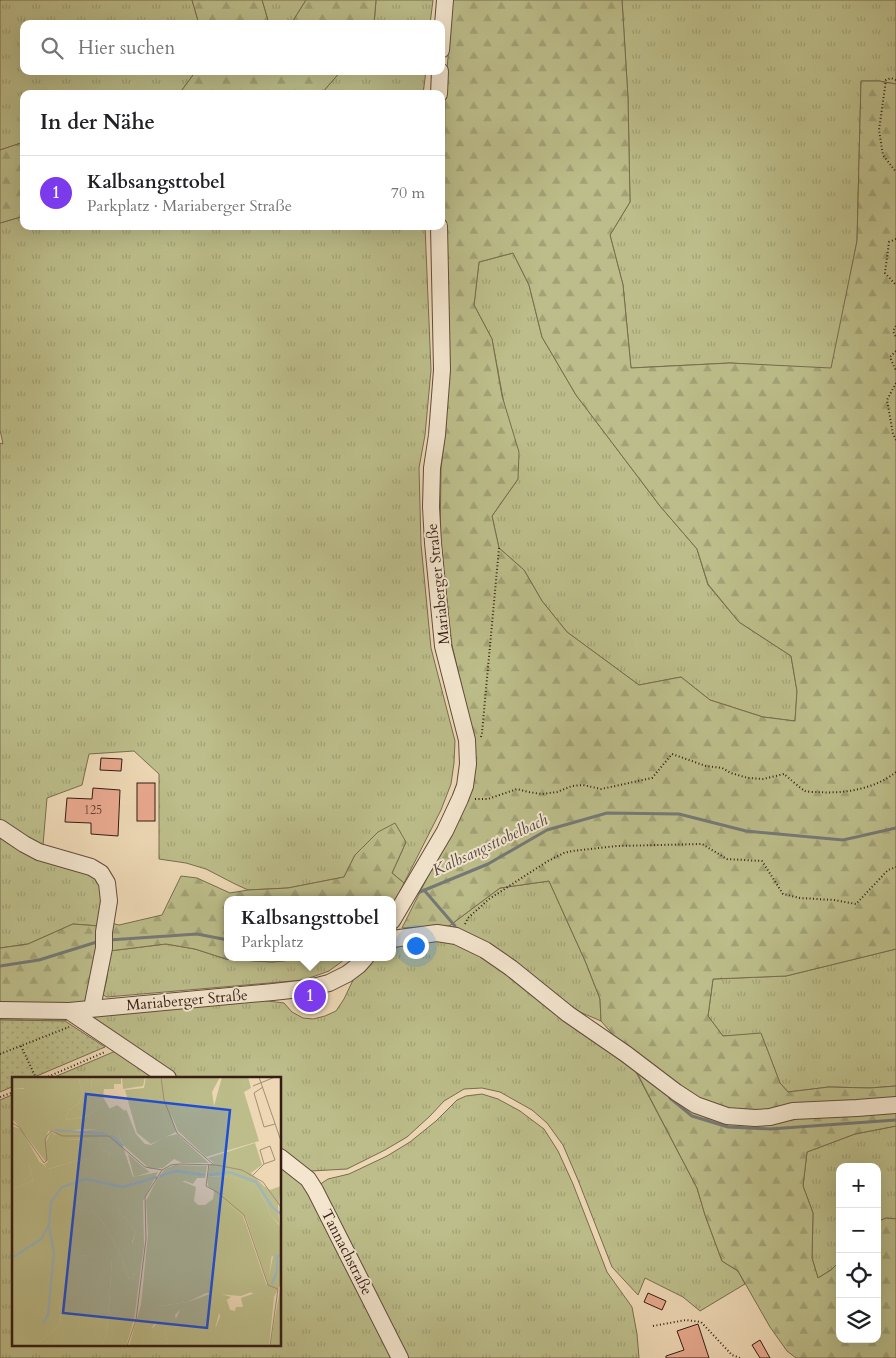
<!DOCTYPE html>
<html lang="de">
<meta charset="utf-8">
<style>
:root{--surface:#fff;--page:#f6f6f6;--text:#202124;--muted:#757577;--line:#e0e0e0;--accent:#7c3aed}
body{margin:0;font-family:Cardo,serif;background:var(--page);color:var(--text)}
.controls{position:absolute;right:15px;bottom:15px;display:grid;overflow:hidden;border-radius:10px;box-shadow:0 5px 20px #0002}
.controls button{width:45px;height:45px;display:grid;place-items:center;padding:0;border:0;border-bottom:1px solid var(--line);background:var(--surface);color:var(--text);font:25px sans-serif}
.you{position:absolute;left:415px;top:945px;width:18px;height:18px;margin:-12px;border:4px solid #fff;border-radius:50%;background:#1a73e8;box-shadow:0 0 0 8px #1a73e833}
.badge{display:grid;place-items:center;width:32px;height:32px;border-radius:50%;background:var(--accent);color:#fff;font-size:16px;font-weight:700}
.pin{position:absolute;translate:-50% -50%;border:2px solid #fff;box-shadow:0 1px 5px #0006}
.popup{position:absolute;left:224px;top:896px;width:172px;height:65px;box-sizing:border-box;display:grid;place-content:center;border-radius:10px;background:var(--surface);filter:drop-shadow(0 1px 4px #0005);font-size:16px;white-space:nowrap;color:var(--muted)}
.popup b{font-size:19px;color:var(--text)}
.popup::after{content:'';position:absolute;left:50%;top:100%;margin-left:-10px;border:10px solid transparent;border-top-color:var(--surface)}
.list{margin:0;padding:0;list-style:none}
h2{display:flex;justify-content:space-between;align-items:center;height:65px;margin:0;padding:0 20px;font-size:21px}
h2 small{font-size:16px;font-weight:400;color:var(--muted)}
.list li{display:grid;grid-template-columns:32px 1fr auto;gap:15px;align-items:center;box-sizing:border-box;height:75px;padding:0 20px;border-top:1px solid var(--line)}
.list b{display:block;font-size:19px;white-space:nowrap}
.list p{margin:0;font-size:16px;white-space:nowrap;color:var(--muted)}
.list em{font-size:16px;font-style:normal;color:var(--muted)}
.icon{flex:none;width:28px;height:28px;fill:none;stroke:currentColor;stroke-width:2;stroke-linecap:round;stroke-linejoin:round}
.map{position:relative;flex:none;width:896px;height:1358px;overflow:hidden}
.search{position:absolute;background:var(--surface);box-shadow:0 5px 20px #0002;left:20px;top:20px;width:425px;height:55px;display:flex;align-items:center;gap:12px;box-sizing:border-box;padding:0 18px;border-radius:10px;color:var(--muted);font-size:19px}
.panel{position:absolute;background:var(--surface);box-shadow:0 5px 20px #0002;left:20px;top:90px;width:425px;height:140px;border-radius:10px}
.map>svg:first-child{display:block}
</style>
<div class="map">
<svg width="896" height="1358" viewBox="0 0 896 1358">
<defs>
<pattern id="grass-tufts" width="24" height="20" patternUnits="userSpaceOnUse" patternTransform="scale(1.25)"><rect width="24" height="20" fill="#bcbd8a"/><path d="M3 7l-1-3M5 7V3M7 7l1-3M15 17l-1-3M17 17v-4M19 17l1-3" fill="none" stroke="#a2a276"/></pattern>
<pattern id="forest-firs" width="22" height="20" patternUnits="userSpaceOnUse" patternTransform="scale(1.25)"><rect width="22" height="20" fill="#bcbd8a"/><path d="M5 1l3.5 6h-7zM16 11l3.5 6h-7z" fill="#a2a276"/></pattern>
<pattern id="park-dots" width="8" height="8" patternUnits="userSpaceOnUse" patternTransform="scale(1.25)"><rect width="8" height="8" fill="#bcbd8a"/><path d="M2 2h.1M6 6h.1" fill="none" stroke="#a2a276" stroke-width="1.8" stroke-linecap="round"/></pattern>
</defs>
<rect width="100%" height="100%" fill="#edd7b4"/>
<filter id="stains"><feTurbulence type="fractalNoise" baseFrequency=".004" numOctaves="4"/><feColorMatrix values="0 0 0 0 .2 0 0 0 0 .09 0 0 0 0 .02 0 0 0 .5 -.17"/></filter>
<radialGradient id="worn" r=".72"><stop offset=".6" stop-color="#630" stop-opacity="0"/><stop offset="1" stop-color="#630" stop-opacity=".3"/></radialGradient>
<g fill="url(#grass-tufts)" stroke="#786d4e">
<path d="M1,0H192L199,24H24V71H196L179,94H24V142L0,150V1Z"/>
<path d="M262,0H306L291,24H269Z"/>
<path d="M376,0H433L430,24H374Z"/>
<path d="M622,0H896V84L879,81H861L857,241L832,369L730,363L631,368L623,285L610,235L630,202L628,98Z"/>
<path d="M341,71H426L423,94H321Z"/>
<path d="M24,216V226H425L431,370L425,435L419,468L421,544L431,648L455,741L454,763L451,784L441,810L404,883L392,873L406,842L355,855L344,877L288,888L248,890L235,884L206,869L186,863L159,859V774L134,751L89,754L82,785L47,798L43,845L0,823V443L3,444L0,430V223Z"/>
<path d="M513,253L529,285L542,337L576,395L660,506L697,549L708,585L739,622L791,656L797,691L795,721L763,717L710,700L681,677L639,685L567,632L542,601L524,570L499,548L492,516L518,479L492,339L474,305L479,262Z"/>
<path d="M0,833L96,877L105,901L99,926L73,924L28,944L0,948Z"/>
<path d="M549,881L586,963L600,999L601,1021L568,1007L469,936L449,926L500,888Z"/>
<path d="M437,937L484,954L592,1033L636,1072L697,1188L705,1215L722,1261L738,1271L745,1284L700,1311L683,1297L645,1278L638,1295L612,1267L578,1180L563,1145L547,1123L532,1110L500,1092L482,1088L464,1089L444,1101L430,1116L407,1137L385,1150L347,1169L311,1171L280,1148V1078H179L124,1041L94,1019L96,1015L260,1000L284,1003L292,1012L303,1018L313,1019L325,1016L336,1011L344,999L355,976L375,957H392L393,949L410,941Z"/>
<path d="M166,944L195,949L226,959L272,962L321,957H348L329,971L304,980L107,997L103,995L107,978L109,951Z"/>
<path d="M896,949V1086L870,1088L829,1087L788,1092L780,1083L761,1034L723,1036L708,1016L713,979L786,976Z"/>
<path d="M118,1050L160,1078H52Z"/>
<path d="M14,1094V1344H280V1164L301,1183L308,1192L395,1358H0V1100Z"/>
<path d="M482,1094L498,1099L520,1111L544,1129L558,1151L573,1184L607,1272L632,1307L637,1334L639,1358H404L319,1185L328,1179L349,1174L387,1156L410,1142L436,1121L457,1100L466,1096Z"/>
<path d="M896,1126V1219L886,1218L877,1222V1167H840V1261L831,1270L818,1278L812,1258L813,1213L803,1186L807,1152L855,1134Z"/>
</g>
<g fill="url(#forest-firs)" stroke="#786d4e" fill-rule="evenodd">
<path d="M192,0H262L269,24H199Z"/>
<path d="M306,0H376L374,24H291Z"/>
<path d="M452,0H622L628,98L630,202L610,235L623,285L631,368L730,363L831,368L857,241L861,81H879L896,84V949L786,976L713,979L708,1016L723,1036L761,1033L780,1083L788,1092L829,1087L870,1088L896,1086V1126L855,1134L807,1152L803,1186L813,1213L812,1258L818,1278L831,1270L840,1261V1339H877V1222L886,1218L896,1219V1358H796L787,1351L770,1327L738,1271L722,1261L705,1215L697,1188L623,1046L601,1021L600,999L586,963L549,881L500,888L449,926L402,928L471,790L474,739L452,645L440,543L441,468L445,436L449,370L444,204L445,99ZM513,253L529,285L542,337L576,395L660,506L697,549L708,584L739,622L791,656L797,691L795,721L763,717L710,700L681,677L639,685L567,632L542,601L524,570L499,548L492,516L518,479L519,452L502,396L492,339L474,305L479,262Z"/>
<path d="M196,71H341L321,94H179Z"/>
<path d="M24,142V216L0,223V150Z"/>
<path d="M395,823L406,842L392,873L404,883L393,907L392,900H228V957H321L272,962L226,959L195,949L166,944L109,951L111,923L119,925L162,915L181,876L197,878L230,893L248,890L288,888L344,877L355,855L378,832Z"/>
<path d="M73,924L99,926L90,1005L65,1021L0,1020V948L28,944Z"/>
</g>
<path fill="url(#park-dots)" stroke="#786d4e" d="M0,1020L65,1021L105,1047L32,1078H14V1086L0,1092Z"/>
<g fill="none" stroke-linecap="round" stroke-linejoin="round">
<g stroke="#757977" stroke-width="3">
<path d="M424,890L455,926"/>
<path d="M415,894L488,864L547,830L607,813L679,814L746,831L843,840L896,828"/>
<path d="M109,940L197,934L228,940"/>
<path d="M0,966L39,960L100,941"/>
<path d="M670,1098L692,1116L728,1127L770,1129L896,1120"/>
</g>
</g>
<g fill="#e8a88e" stroke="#351d13">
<path d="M101,758L122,759L121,771L100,770Z"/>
<rect x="137" y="783" width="18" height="38"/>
<path d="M93,788L120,790L118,836L91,834V823L65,822L67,798L92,799Z"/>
<path d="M648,1293L666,1301L662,1310L644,1302Z"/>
<path d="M698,1324L709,1358H666V1356L684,1350L677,1331Z"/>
<path d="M760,1340L770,1358H760L752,1345Z"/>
</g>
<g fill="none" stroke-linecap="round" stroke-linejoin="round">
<g stroke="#634c3b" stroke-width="18">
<g id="minor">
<path d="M441,50L445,0"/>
<path d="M439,94L440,71"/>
<path d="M0,828L24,844L39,852L91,867L101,873L107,883L109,901L104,932V948L92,1008"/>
<path d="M392,921L445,831L460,799L465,786L468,764L467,740L443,646L433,543L431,507L432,468L437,435L442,370L439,226"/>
<path d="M392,939L437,933L456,936L485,950L511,968L568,1014L626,1054L676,1092L696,1105L727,1116L755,1118L770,1117L793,1111L857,1108L896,1105"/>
<path d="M0,1010L69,1011L273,992L309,988L329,983L347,974L359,965L366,957"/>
<path d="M69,1011L168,1078"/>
<path d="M280,1157L308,1179L315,1190L400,1358"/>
</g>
</g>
<g stroke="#351d13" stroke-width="2" stroke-dasharray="1 2.5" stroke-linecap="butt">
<path d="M896,80L891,78L886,80L879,130L883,155L896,172"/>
<path d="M896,239L889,242L885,273L896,285"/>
<path d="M896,326L893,331L896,338"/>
<path d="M896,351L890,357L896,371"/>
<path d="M896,383L887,400L893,434L896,440"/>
<path d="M481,737L482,733L499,548"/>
<path d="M475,799H488L517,789L528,792L542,794L557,792L572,786L583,785L601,789L652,778L672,754L706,766L722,768L731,773L748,778L763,779L784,774C789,778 801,789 805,791C809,792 814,792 817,792C844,794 875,789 896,772"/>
<path d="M465,924L468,918L489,899L548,861L564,853L572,851L617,846L702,844L727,859L762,861L783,894L800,898L834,900L856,904L888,870L896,867"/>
<path d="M21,1046L36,1078"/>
<path d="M0,1054L69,1027"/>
<path d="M45,1078L105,1052"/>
<path d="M0,1097L14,1092"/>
<path d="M653,1326L686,1320L701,1322L732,1355L740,1358"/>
</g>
<use href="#minor" stroke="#f3e5ce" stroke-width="16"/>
</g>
<g text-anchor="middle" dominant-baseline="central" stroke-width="4" stroke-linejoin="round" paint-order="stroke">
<g font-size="12" fill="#624032">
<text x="93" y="810">125</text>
</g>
<g font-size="15" fill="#351d13" stroke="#f3e5ce">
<text transform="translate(438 584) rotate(-96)">Mariaberger Straße</text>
<text transform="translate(187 1000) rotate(-5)">Mariaberger Straße</text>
<text transform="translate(347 1252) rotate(63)">Tannachstraße</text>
</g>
<g font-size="16" font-style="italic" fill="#554b45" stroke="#f3e5ce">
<text transform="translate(490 845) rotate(-25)">Kalbsangsttobelbach</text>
</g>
</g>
<g transform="translate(12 1077)">
<rect width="269" height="269" fill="#edd7b4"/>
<path d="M21,0H66L71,15L67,26L56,34L54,43L76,39L85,32V52L36,54L34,65L39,55L54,63L87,62L90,72L98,76L97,82L67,83L36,92L32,87L35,86L36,83L34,85L0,41V12H12ZM83,0H109V7H102V12H92L91,20L80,13L79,4ZM110,0H133L131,9L111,12ZM134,0H148L164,55L139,67L125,56L113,13L132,11ZM149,0H208L200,15L202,29L210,0H236L239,11L232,15L247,64L194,80L166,54L153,23ZM105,28L113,34L114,32L124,57L133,67L139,68L153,60L165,57L197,86H170L162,82L151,91L138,92L111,68L97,32ZM0,49L9,52L27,84L17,87L21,104L0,112ZM116,77L131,90L138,95L122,100ZM163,88L195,89L194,96L153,92ZM211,99L232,103L247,112L259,139L267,148L269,173L260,177L256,207L234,141L196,109L195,100ZM145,102L170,104L184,110L182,124L186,128H193L201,122L202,114L231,139L255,209L229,219L194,216L176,225L147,229L140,252L150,240L156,269H117L129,228L136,157L134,124ZM79,122L104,130L124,155L120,165L122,201L117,202L109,178L91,145L79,132ZM67,178L100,181L95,257L89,269H23L49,247L47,225L50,222L58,223ZM269,211V269H258L268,212ZM243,216L262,220L257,269H224L216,260L207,236L201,260L204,269H170L163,244L168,233L215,223L218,233L223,234L224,230H231L229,221Z" fill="#bcbd8a"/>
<path d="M0,0H21L15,11L0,12ZM66,0H83L79,4L80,13L91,20L100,36L121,100L146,95L131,124L132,168L122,243L114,269H89L95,257L100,182L68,178L58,224L50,222L47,225L49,247L23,269H0V112L21,104L17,87L21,80L37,92L67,83L97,81L98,76L90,72L87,62L48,63L41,53L46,51L60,55L85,52V32L76,39L54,43L56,34L67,26L71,15ZM79,122L97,131L104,130L124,155L119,170L122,201L117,202L109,178L91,145L79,132ZM240,85L238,95L252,109L258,113L269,109L266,131L269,165L265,157L267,147L259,139L247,112L231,103L211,99L195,100L198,88L202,86L229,91ZM153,92H167L194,96L193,101H185L181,107L173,104H155L145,112V102ZM269,173V206L262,220L239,216L244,208H255L261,180L258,175ZM203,215L219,220L210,226L168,233L163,238L170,269H156L150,241L135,254V241L147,229L176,225ZM212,229L216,260L224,269H204L201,260L193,253L204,250Z" fill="#bcbd8a" fill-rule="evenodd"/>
<path d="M243,66L250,88L239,96L202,86L196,81Z" fill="#bcbd8a"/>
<path fill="none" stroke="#9fb6b9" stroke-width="2.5" d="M42,53L95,57M99,58L111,69M197,98L218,95L244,105L261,131L269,137M148,99L164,94L193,98M0,181L29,162L37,148L39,125L50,110L74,102L111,110L145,100M260,207L265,194V179H269M31,247L36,238L42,176L37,150"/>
<path fill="none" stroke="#a38d74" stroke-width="1" d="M149,0L152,23L165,56L201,87M247,0L269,64M241,9L263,0M251,10L242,16L252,50L263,47M0,46L7,50L32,86L35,83L33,62L39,54L51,59H97L133,90L150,93M197,87L194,109L205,115L232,138L256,208L266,212M241,98L252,87L248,73L258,69L263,83L252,87M115,269L124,243L134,162L133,120L150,93L159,88L168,87L204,88L230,93L251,105L269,130M258,269L266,212"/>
<path fill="#1d4ed8" fill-opacity="0.15" stroke="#1d4ed8" stroke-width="2.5" d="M74,17L218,33L195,251L51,236Z"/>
<rect width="269" height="269" fill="none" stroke="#351d13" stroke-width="2.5"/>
</g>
<rect width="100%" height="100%" filter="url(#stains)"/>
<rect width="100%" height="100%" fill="url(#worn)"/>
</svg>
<div class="controls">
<button>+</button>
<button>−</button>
<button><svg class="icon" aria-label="locate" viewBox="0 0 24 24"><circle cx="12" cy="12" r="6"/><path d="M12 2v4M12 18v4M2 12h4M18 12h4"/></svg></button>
<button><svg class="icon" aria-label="layers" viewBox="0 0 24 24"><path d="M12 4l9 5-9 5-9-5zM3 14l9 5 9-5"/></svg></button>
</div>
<div class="you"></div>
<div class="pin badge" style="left:310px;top:996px">1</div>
<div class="popup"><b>Kalbsangsttobel</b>Parkplatz</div>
<div class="search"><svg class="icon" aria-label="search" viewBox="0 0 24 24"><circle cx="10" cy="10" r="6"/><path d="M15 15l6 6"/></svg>Hier suchen</div>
<section class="panel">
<h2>In der Nähe<small></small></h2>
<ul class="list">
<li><span class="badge">1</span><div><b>Kalbsangsttobel</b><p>Parkplatz · Mariaberger Straße</p></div><em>70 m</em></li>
</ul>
</section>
</div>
